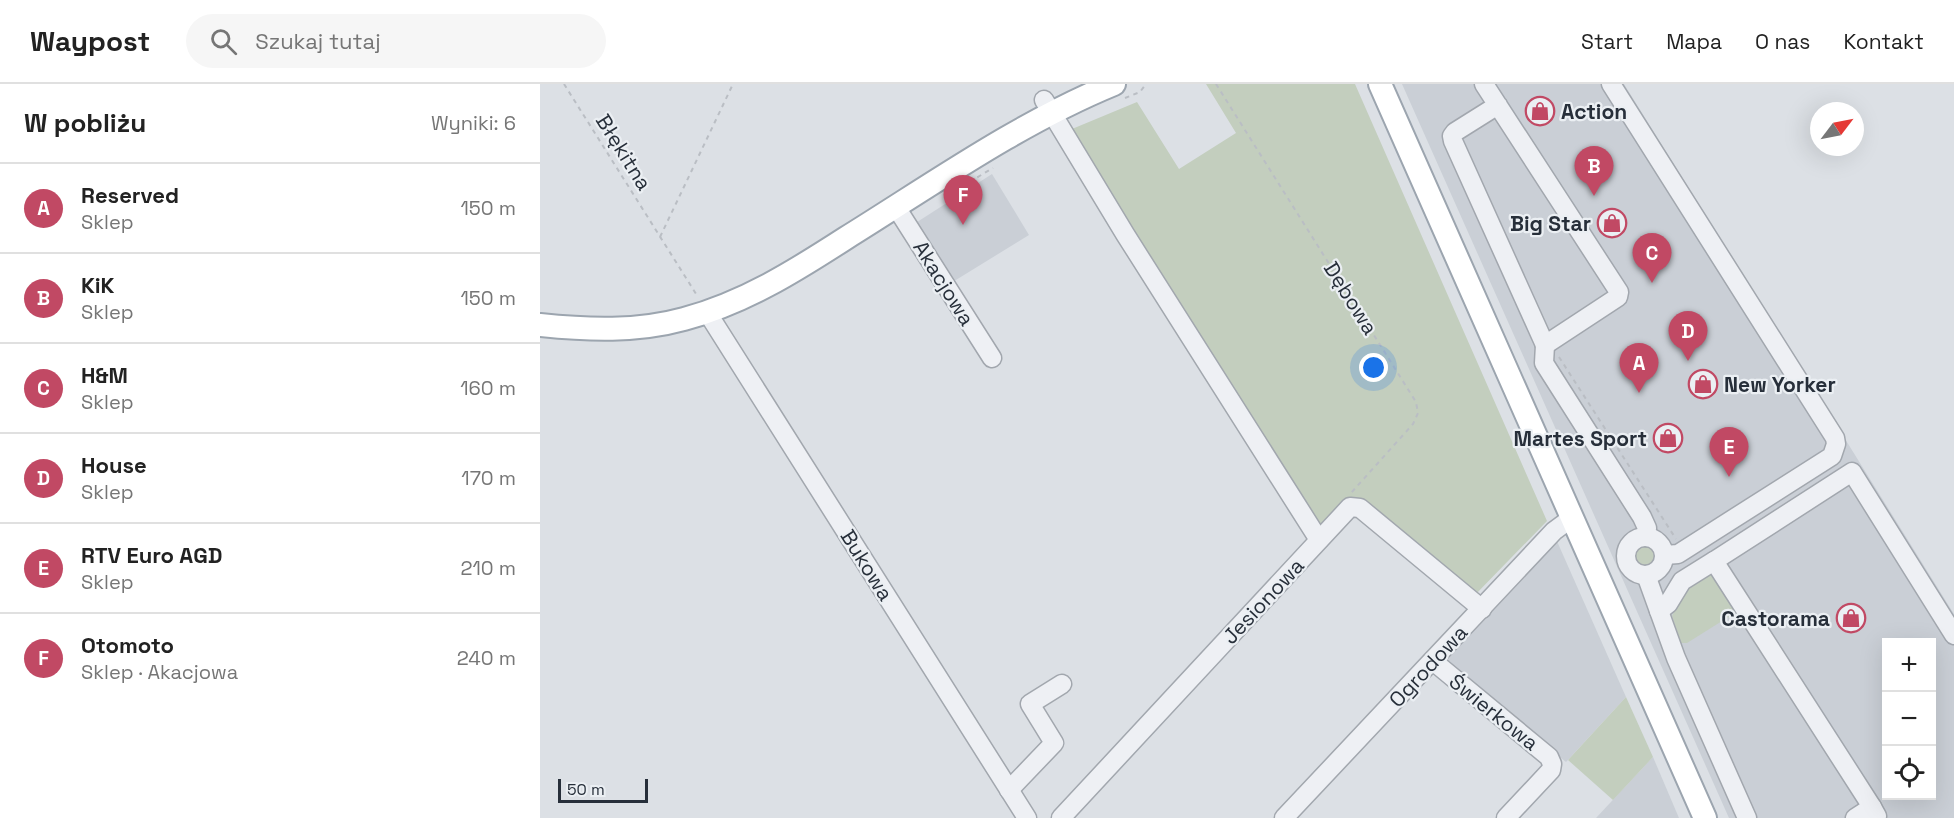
<!DOCTYPE html>
<html lang="pl">
<meta charset="utf-8">
<style>
:root{--surface:#fff;--page:#f6f6f6;--text:#222;--muted:#767676;--line:#e0e0e0;--accent:#c14964}
body{margin:0;font-family:"Space Grotesk",sans-serif;background:var(--page);color:var(--text)}
.controls{position:absolute;right:18px;bottom:18px;display:grid;overflow:hidden;border-radius:0px;box-shadow:0 6px 24px #0002}
.controls button{width:54px;height:54px;display:grid;place-items:center;padding:0;border:0;border-bottom:2px solid var(--line);background:var(--surface);color:var(--text);font:30px sans-serif}
.compass{position:absolute;left:1270px;top:18px;width:54px;height:54px;border-radius:50%;background:var(--surface);box-shadow:0 6px 24px #0002;rotate:58deg}
.scale{position:absolute;left:18px;bottom:15px;width:90px;box-sizing:border-box;padding-left:6px;border:3px solid #272f3a;border-top:0;font-size:16px;line-height:21px;white-space:nowrap;color:#272f3a;-webkit-text-stroke:4px #ebeff3;paint-order:stroke}
.you{position:absolute;left:834px;top:284px;width:21px;height:21px;margin:-15px;border:4px solid #fff;border-radius:50%;background:#1a73e8;box-shadow:0 0 0 9px #1a73e833}
.badge{display:grid;place-items:center;width:39px;height:39px;border-radius:50%;background:var(--accent);color:#fff;font-size:20px;font-weight:700}
.pin{position:absolute;translate:-50% -50px;filter:drop-shadow(0 2px 3px #0008)}
.pin::after{content:'';position:absolute;top:32px;width:21px;height:18px;background:inherit;clip-path:polygon(0 0,100% 0,50% 100%)}
.list{margin:0;padding:0;list-style:none}
h2{display:flex;justify-content:space-between;align-items:center;height:78px;margin:0;padding:0 24px;font-size:26px}
h2 small{font-size:20px;font-weight:400;color:var(--muted)}
.list li{display:grid;grid-template-columns:39px 1fr auto;gap:18px;align-items:center;box-sizing:border-box;height:90px;padding:0 24px;border-top:2px solid var(--line)}
.list b{display:block;font-size:22px;white-space:nowrap}
.list p{margin:0;font-size:20px;white-space:nowrap;color:var(--muted)}
.list em{font-size:20px;font-style:normal;color:var(--muted)}
.icon{flex:none;width:33px;height:33px;fill:none;stroke:currentColor;stroke-width:2;stroke-linecap:round;stroke-linejoin:round}
.map{position:relative;flex:none;width:1414px;height:734px;overflow:hidden}
header{display:flex;align-items:center;gap:36px;box-sizing:border-box;height:84px;padding:0 30px;background:var(--surface);border-bottom:2px solid var(--line)}
header strong{font-size:28px}
nav{display:flex;gap:33px;margin-inline-start:auto;font-size:21px}
.search{width:420px;height:54px;background:var(--page);display:flex;align-items:center;gap:15px;box-sizing:border-box;padding:0 21px;border-radius:33px;color:var(--muted);font-size:22px}
main{display:flex}
aside{flex:1;background:var(--surface)}
.map>svg:first-child{display:block}
</style>
<header>
<strong>Waypost</strong>
<div class="search"><svg class="icon" aria-label="search" viewBox="0 0 24 24"><circle cx="10" cy="10" r="6"/><path d="M15 15l6 6"/></svg>Szukaj tutaj</div>
<nav><a>Start</a><a>Mapa</a><a>O nas</a><a>Kontakt</a></nav>
</header>
<main>
<aside>
<h2>W pobliżu<small>Wyniki: 6</small></h2>
<ul class="list">
<li><span class="badge">A</span><div><b>Reserved</b><p>Sklep</p></div><em>150 m</em></li>
<li><span class="badge">B</span><div><b>KiK</b><p>Sklep</p></div><em>150 m</em></li>
<li><span class="badge">C</span><div><b>H&amp;M</b><p>Sklep</p></div><em>160 m</em></li>
<li><span class="badge">D</span><div><b>House</b><p>Sklep</p></div><em>170 m</em></li>
<li><span class="badge">E</span><div><b>RTV Euro AGD</b><p>Sklep</p></div><em>210 m</em></li>
<li><span class="badge">F</span><div><b>Otomoto</b><p>Sklep · Akacjowa</p></div><em>240 m</em></li>
</ul>
</aside>
<div class="map">
<svg width="1414" height="734" viewBox="0 0 1414 734">
<rect width="100%" height="100%" fill="#dce0e5"/>
<g fill="#cacfd6" fill-rule="evenodd">
<path d="M862,0H1084L1414,530V734H1189ZM1346,558H1392V712H1346Z"/>
<path d="M452,90L489,151L411,199L374,140Z"/>
<path d="M1016,455L1086,613L1026,678L902,578Z"/>
<path d="M1113,673L1139,734H1056Z"/>
</g>
<g fill="#c3cebe">
<path d="M666,0H815L1007,437L935,511L814,413L778,450L532,45L597,18L639,85L696,49Z"/>
<circle cx="1107" cy="471" r="12"/>
<path d="M1173,486L1198,527L1147,559H1141L1132,532L1145,506Z"/>
<path d="M1086,613L1113,673L1073,716L1028,676Z"/>
</g>
<g fill="none" stroke-linecap="round" stroke-linejoin="round">
<g stroke="#a2a7ae" stroke-width="21">
<g id="minor">
<path d="M944,0C989,69 1034,139 1079,208L1078,213L1005,261L913,57L912,52L915,48L958,21"/>
<path d="M1071,0L1295,354L1296,360L1292,372L1138,470L1125,471"/>
<path d="M504,16L585,150L779,456"/>
<path d="M356,123L452,274"/>
<path d="M167,228L487,734"/>
<path d="M1005,261L1004,279L1102,433L1107,444L1106,453"/>
<circle cx="1105" cy="472" r="19"/>
<path d="M1174,477L1312,388L1414,551"/>
<path d="M1106,491L1136,574L1207,734"/>
<path d="M1119,527L1128,520L1142,497L1174,477L1332,723"/>
<path d="M893,577L1009,673L1012,680L1011,686L966,734"/>
<path d="M469,706L514,659L490,620L522,600"/>
<path d="M521,734L810,423L820,424L942,525"/>
<path d="M744,734L1014,447L1033,433"/>
<path d="M1315,734L1332,723L1337,732"/>
</g>
</g>
<g stroke="#9ca5af" stroke-width="26">
<g id="major">
<path d="M840,0L1165,734"/>
<path d="M0,241C48,246 97,248 144,235C204,219 255,187 306,154C393,100 479,39 574,0"/>
</g>
</g>
<g stroke="#babec4" stroke-width="2" stroke-dasharray="4.5 4.5" stroke-linecap="butt">
<path d="M24,0L158,213"/>
<path d="M676,0L876,318L878,329L873,340L811,409"/>
<path d="M585,14L600,8L606,0"/>
<path d="M414,107L453,84"/>
<path d="M120,153L193,0"/>
<path d="M1019,273L1136,455"/>
</g>
<use href="#minor" stroke="#eef0f4" stroke-width="18"/>
<use href="#major" stroke="#fff" stroke-width="22"/>
</g>
<defs>
<g id="shop-ring" transform="scale(1.5)"><circle r="9.5" fill="#ebeff3" stroke="#c14964" stroke-width="1.5"/><path d="M-5-2.5h2.3a2.7 3.5 0 0 1 5.4 0H5L5.5 6h-11ZM-1.5-2.5h3a1.5 2.3 0 0 0-3 0Z" fill="#c14964"/></g>
</defs>
<g fill-rule="evenodd">
<use href="#shop-ring" x="1000" y="27"/>
<use href="#shop-ring" x="1072" y="139"/>
<use href="#shop-ring" x="1163" y="300"/>
<use href="#shop-ring" x="1128" y="354"/>
<use href="#shop-ring" x="1311" y="534"/>
</g>
<g text-anchor="middle" dominant-baseline="central" stroke-width="4.5" stroke-linejoin="round" paint-order="stroke">
<g font-size="21" font-weight="bold" fill="#272f3a" stroke="#ebeff3" text-anchor="end">
<text x="1021" y="27" text-anchor="start">Action</text>
<text x="1051" y="139">Big Star</text>
<text x="1184" y="300" text-anchor="start">New Yorker</text>
<text x="1107" y="354">Martes Sport</text>
<text x="1290" y="534">Castorama</text>
</g>
<g font-size="21" fill="#272f3a" stroke="#ebeff3">
<text transform="translate(84 68) rotate(58)">Błękitna</text>
<text transform="translate(404 199) rotate(58)">Akacjowa</text>
<text transform="translate(811 214) rotate(58)">Dębowa</text>
<text transform="translate(327 481) rotate(58)">Bukowa</text>
<text transform="translate(723 517) rotate(-47)">Jesionowa</text>
<text transform="translate(888 582) rotate(-47)">Ogrodowa</text>
<text transform="translate(954 628) rotate(39)">Świerkowa</text>
</g>
</g>
</svg>
<div class="controls">
<button>+</button>
<button>−</button>
<button><svg class="icon" aria-label="locate" viewBox="0 0 24 24"><circle cx="12" cy="12" r="6"/><path d="M12 2v4M12 18v4M2 12h4M18 12h4"/></svg></button>
</div>
<svg class="compass" viewBox="-18 -18 36 36"><path d="M0-13l5 13h-10z" fill="#e53935"/><path d="M0 13l5-13h-10z" fill="#767676"/></svg>
<div class="scale">50 m</div>
<div class="you"></div>
<div class="pin badge" style="left:1099px;top:309px">A</div>
<div class="pin badge" style="left:1054px;top:112px">B</div>
<div class="pin badge" style="left:1112px;top:199px">C</div>
<div class="pin badge" style="left:1148px;top:277px">D</div>
<div class="pin badge" style="left:1189px;top:393px">E</div>
<div class="pin badge" style="left:423px;top:141px">F</div>
</div>
</main>
